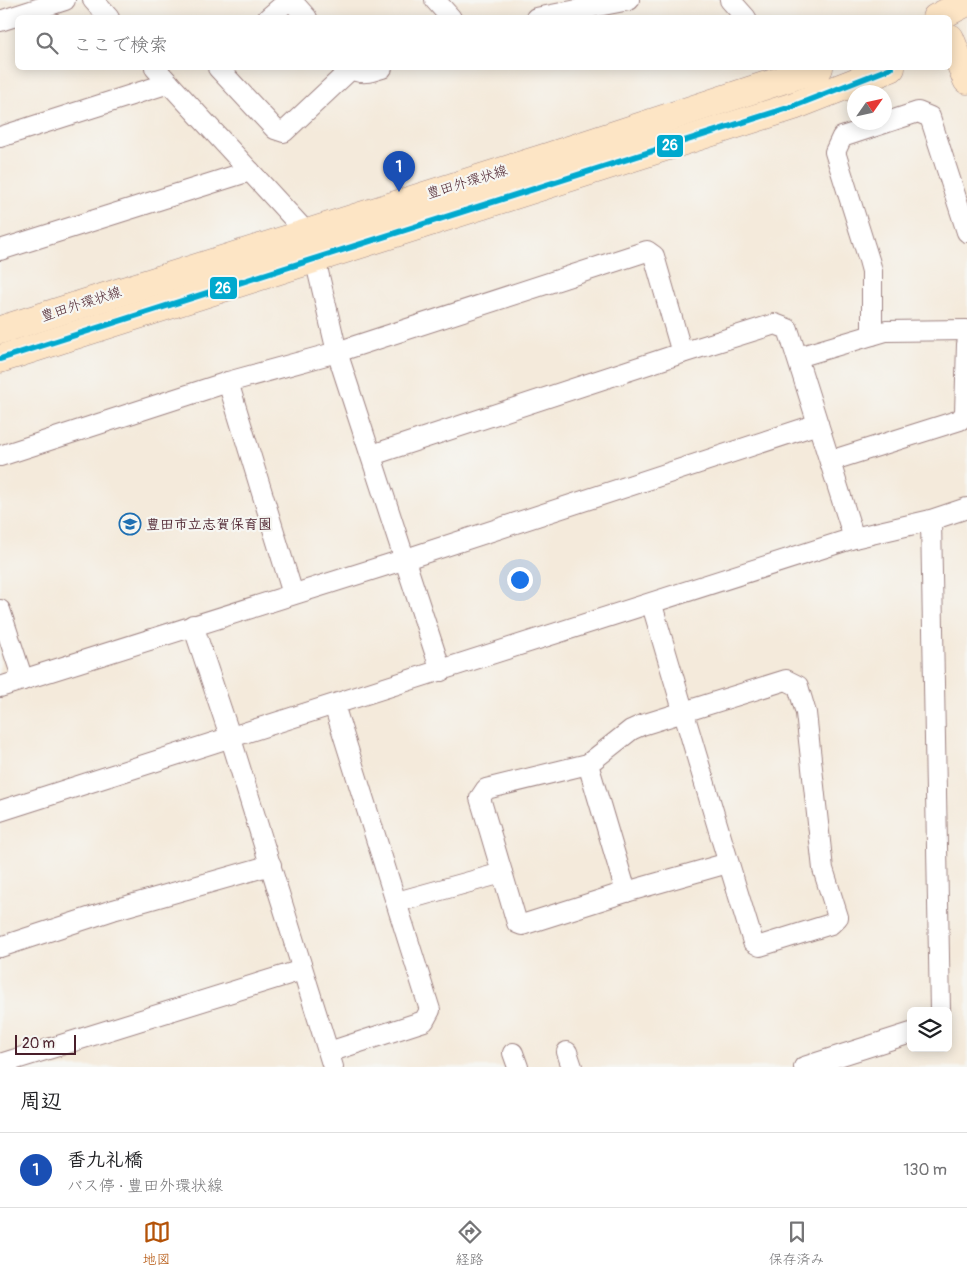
<!DOCTYPE html>
<html lang="ja">
<meta charset="utf-8">
<style>
:root{--surface:#fff;--page:#f2f2f2;--text:#202124;--muted:#757577;--line:#e0e0e0;--accent:#b45309}
body{margin:0;font-family:Pangolin,"Klee One",sans-serif;background:var(--page);color:var(--text)}
.controls{position:absolute;right:15px;bottom:15px;display:grid;overflow:hidden;border-radius:8px;box-shadow:0 2px 12px #0003}
.controls button{width:45px;height:45px;display:grid;place-items:center;padding:0;border:0;border-bottom:1px solid var(--line);background:var(--surface);color:var(--text);font:25px sans-serif}
.compass{position:absolute;left:847px;top:85px;width:45px;height:45px;border-radius:50%;background:var(--surface);box-shadow:0 2px 12px #0003;rotate:56deg}
.scale{position:absolute;left:15px;bottom:12px;width:61px;box-sizing:border-box;padding-left:5px;border:2px solid #4a1f2b;border-top:0;font-size:14px;line-height:18px;white-space:nowrap;color:#4a1f2b;-webkit-text-stroke:4px #f6f6f2;paint-order:stroke}
.you{position:absolute;left:519px;top:579px;width:18px;height:18px;margin:-12px;border:4px solid #fff;border-radius:50%;background:#1a73e8;box-shadow:0 0 0 8px #1a73e833}
.badge{display:grid;place-items:center;width:32px;height:32px;border-radius:50%;background:var(--accent);color:#fff;font-size:16px;font-weight:700}
.pin{position:absolute;translate:-50% -41px;filter:drop-shadow(0 1px 2px #0008)}
.pin::after{content:'';position:absolute;top:26px;width:18px;height:15px;background:inherit;clip-path:polygon(0 0,100% 0,50% 100%)}
.list{margin:0;padding:0;list-style:none}
h2{display:flex;justify-content:space-between;align-items:center;height:65px;margin:0;padding:0 20px;font-size:21px}
h2 small{font-size:16px;font-weight:400;color:var(--muted)}
.list li{display:grid;grid-template-columns:32px 1fr auto;gap:15px;align-items:center;box-sizing:border-box;height:75px;padding:0 20px;border-top:1px solid var(--line)}
.list b{display:block;font-size:19px;white-space:nowrap}
.list p{margin:0;font-size:16px;white-space:nowrap;color:var(--muted)}
.list em{font-size:16px;font-style:normal;color:var(--muted)}
.icon{flex:none;width:28px;height:28px;fill:none;stroke:currentColor;stroke-width:2;stroke-linecap:round;stroke-linejoin:round}
.map{position:relative;flex:none;width:967px;height:1067px;overflow:hidden}
.search{position:absolute;background:var(--surface);box-shadow:0 2px 12px #0003;left:15px;right:15px;top:15px;height:55px;display:flex;align-items:center;gap:12px;box-sizing:border-box;padding:0 18px;border-radius:8px;color:var(--muted);font-size:19px}
.sheet{height:140px;background:var(--surface)}
nav{display:flex;justify-content:space-around;align-items:center;box-sizing:border-box;height:70px;border-top:1px solid var(--line);background:var(--surface);font-size:14px;color:var(--muted)}
nav a{display:grid;justify-items:center;gap:2px}
nav .on{color:var(--accent)}
.map>svg:first-child{display:block}
</style>
<div class="map">
<svg width="967" height="1067" viewBox="0 0 967 1067">
<rect width="100%" height="100%" fill="#f6f6f2"/>
<filter id="ink" filterUnits="userSpaceOnUse"><feTurbulence type="fractalNoise" baseFrequency=".02" numOctaves="2"/><feDisplacementMap in="SourceGraphic" scale="10" xChannelSelector="R" yChannelSelector="G"/><feConvolveMatrix kernelMatrix="1 2 1 2 8 2 1 2 1" color-interpolation-filters="sRGB"/></filter>
<filter id="wash" filterUnits="userSpaceOnUse"><feTurbulence type="fractalNoise" baseFrequency=".0096" numOctaves="4" result="noise"/><feDisplacementMap in="SourceGraphic" scale="20" xChannelSelector="R" yChannelSelector="G"/><feGaussianBlur stdDeviation="1.12" result="paint"/><feColorMatrix in="noise" values="0 0 0 0 0 0 0 0 0 0 0 0 0 0 0 0 0 1.4 0 .05"/><feComposite in="paint" operator="in"/></filter>
<g filter="url(#wash)">
<rect width="100%" height="100%" fill="#f4eadb"/>
</g>
<g filter="url(#ink)">
<g fill="none" stroke-linecap="round" stroke-linejoin="round">
<g stroke="#9f8483" stroke-width="22">
<g id="street">
<path d="M93,0L109,18"/>
<path d="M291,0L307,18"/>
<path d="M435,0L451,18"/>
<path d="M730,0L746,18"/>
<path d="M268,18L289,0"/>
<path d="M536,18L629,0"/>
<path d="M0,21L65,0"/>
<path d="M155,68L306,232"/>
<path d="M218,68L275,129L284,132L351,69"/>
<path d="M350,68C361,75 370,72 382,68"/>
<path d="M0,137L169,83"/>
<path d="M0,250L250,171"/>
<path d="M315,259L337,352L441,671"/>
<path d="M872,335V271L869,260L835,152L842,137L918,112L930,117L967,232"/>
<path d="M798,357L886,331L967,330"/>
<path d="M228,382L293,594"/>
<path d="M372,455L682,353L775,324L788,329L854,538"/>
<path d="M0,456L228,382L337,352L647,251L654,256L682,353"/>
<path d="M830,461L960,420L965,413L967,344"/>
<path d="M931,520L940,1011"/>
<path d="M0,610L23,680"/>
<path d="M193,625L231,739L333,1067"/>
<path d="M0,687L406,559L818,424"/>
<path d="M588,764L626,892L522,925L517,923L480,798L486,789L588,764L631,730L642,725L786,680L798,686L806,713L823,869L838,917L831,924L760,946L753,942C718,830 685,717 652,605"/>
<path d="M0,811L854,538L931,520L967,508"/>
<path d="M626,892L728,863"/>
<path d="M397,902L502,873"/>
<path d="M0,947L113,910L271,865"/>
<path d="M329,1052L424,1021L430,1010L334,705"/>
<path d="M567,1052L572,1067"/>
<path d="M513,1053L518,1067"/>
<path d="M0,1064L302,970"/>
<path d="M804,1067L911,1033"/>
</g>
</g>
<g stroke="#9f8483" stroke-width="29">
<g id="secondary">
<path d="M936,18L967,2"/>
<path d="M950,38L967,80"/>
<path d="M0,330L544,158L819,68"/>
<path d="M0,359L794,106L891,68"/>
</g>
</g>
<use href="#street" stroke="#fff" stroke-width="20"/>
<use href="#secondary" stroke="#fde5c5" stroke-width="28"/>
<g stroke="#f6f6f2" stroke-width="10">
<path id="bus-1" d="M0,359L794,106L891,68"/>
</g>
<use href="#bus-1" stroke="#00a9ce" stroke-width="6"/>
</g>
</g>
<defs>
<g id="school-ring" transform="scale(1.125)"><circle r="9.5" fill="#f6f6f2" stroke="#1f6fb2" stroke-width="1.5"/><path d="M0-5L7-2L0 1L-7-2ZM-4 1L0 2.5L4 1V4Q0 6-4 4Z" fill="#1f6fb2"/></g>
</defs>
<g fill-rule="evenodd">
<use href="#school-ring" x="130" y="524"/>
</g>
<g text-anchor="middle" dominant-baseline="central" stroke-width="4.5" stroke-linejoin="round" paint-order="stroke">
<g font-size="14" fill="#4a1f2b" stroke="#f6f6f2">
<text transform="translate(467 182) rotate(-17)">豊田外環状線</text>
<text transform="translate(81 304) rotate(-18)">豊田外環状線</text>
</g>
<g font-size="14" font-weight="bold" fill="#4a1f2b" stroke="#f6f6f2" text-anchor="start">
<text x="146" y="524">豊田市立志賀保育園</text>
</g>
</g>
<g stroke="#f6f6f2" stroke-width="2">
<rect x="656" y="134" width="28" height="24" rx="5" fill="#00a9ce"/>
<rect x="209" y="276" width="29" height="24" rx="5" fill="#00a9ce"/>
</g>
<g font-size="14" text-anchor="middle" font-weight="bold" fill="#fff">
<text x="670" y="150">26</text>
<text x="223" y="293">26</text>
</g>
</svg>
<div class="controls">
<button><svg class="icon" aria-label="layers" viewBox="0 0 24 24"><path d="M12 4l9 5-9 5-9-5zM3 14l9 5 9-5"/></svg></button>
</div>
<svg class="compass" viewBox="-18 -18 36 36"><path d="M0-13l5 13h-10z" fill="#e53935"/><path d="M0 13l5-13h-10z" fill="#757577"/></svg>
<div class="scale">20 m</div>
<div class="you"></div>
<div class="pin badge" style="left:399px;top:192px;background:#1a4fb4">1</div>
<div class="search"><svg class="icon" aria-label="search" viewBox="0 0 24 24"><circle cx="10" cy="10" r="6"/><path d="M15 15l6 6"/></svg>ここで検索</div>
</div>
<section class="sheet">
<h2>周辺<small></small></h2>
<ul class="list">
<li><span class="badge" style="background:#1a4fb4">1</span><div><b>香九礼橋</b><p>バス停 · 豊田外環状線</p></div><em>130 m</em></li>
</ul>
</section>
<nav>
<a class="on"><svg class="icon" aria-label="map" viewBox="0 0 24 24"><path d="M3 6l6-2 6 2 6-2v14l-6 2-6-2-6 2zM9 4v14M15 6v14"/></svg>地図</a>
<a><svg class="icon" aria-label="directions" viewBox="0 0 24 24"><path d="M12 3l9 9-9 9-9-9zM9 14v-3h6M13 9l2 2-2 2"/></svg>経路</a>
<a><svg class="icon" aria-label="saved" viewBox="0 0 24 24"><path d="M7 4h10v16l-5-4-5 4z"/></svg>保存済み</a>
</nav>
